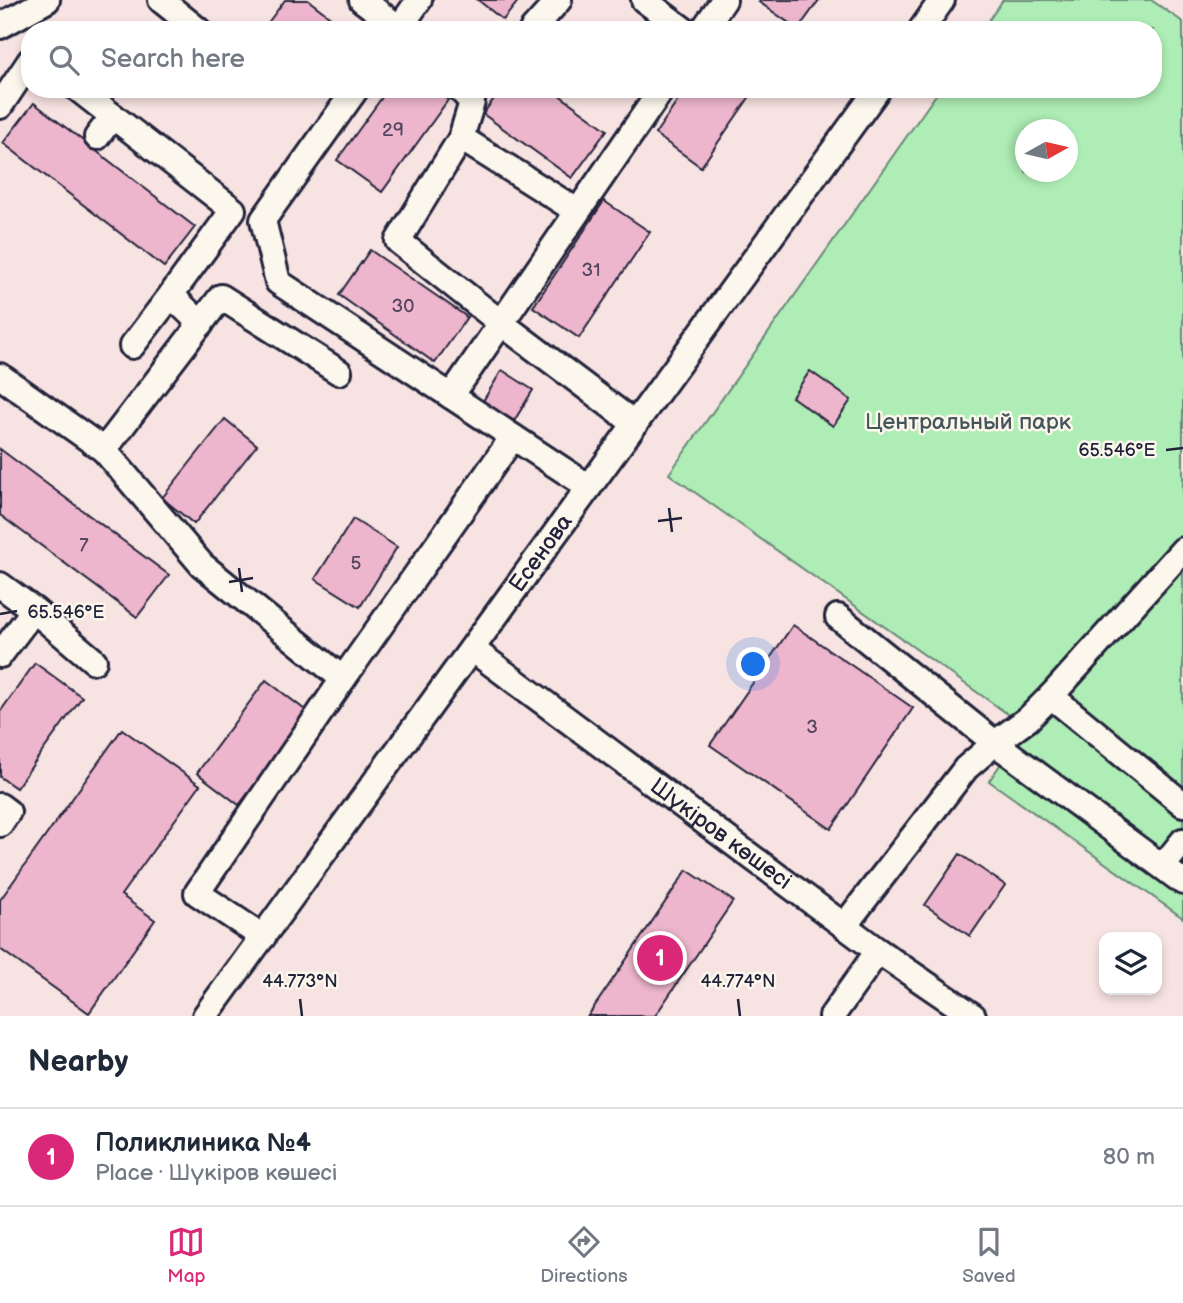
<!DOCTYPE html>
<meta charset="utf-8">
<style>
:root{--surface:#fff;--page:#f6f6f7;--text:#1f2937;--muted:#747a83;--line:#e0e1e3;--accent:#db2777}
body{margin:0;font-family:"Balsamiq Sans",sans-serif;background:var(--page);color:var(--text)}
.controls{position:absolute;right:21px;bottom:21px;display:grid;overflow:hidden;border-radius:14px;box-shadow:0 4px 10px #0003}
.controls button{width:63px;height:63px;display:grid;place-items:center;padding:0;border:0;border-bottom:2px solid var(--line);background:var(--surface);color:var(--text);font:35px sans-serif}
.compass{position:absolute;left:1015px;top:119px;width:63px;height:63px;border-radius:50%;background:var(--surface);box-shadow:0 4px 10px #0003;rotate:82deg}
.you{position:absolute;left:754px;top:665px;width:24px;height:24px;margin:-18px;border:5px solid #fff;border-radius:50%;background:#1a73e8;box-shadow:0 0 0 10px #1a73e833}
.badge{display:grid;place-items:center;width:46px;height:46px;border-radius:50%;background:var(--accent);color:#fff;font-size:23px;font-weight:700}
.pin{position:absolute;translate:-50% -50%;border:4px solid #fff;box-shadow:0 2px 7px #0006}
.list{margin:0;padding:0;list-style:none}
h2{display:flex;justify-content:space-between;align-items:center;height:91px;margin:0;padding:0 28px;font-size:30px}
h2 small{font-size:23px;font-weight:400;color:var(--muted)}
.list li{display:grid;grid-template-columns:46px 1fr auto;gap:21px;align-items:center;box-sizing:border-box;height:98px;padding:0 28px;border-top:2px solid var(--line)}
.list b{display:block;font-size:26px;white-space:nowrap}
.list p{margin:0;font-size:23px;white-space:nowrap;color:var(--muted)}
.list em{font-size:23px;font-style:normal;color:var(--muted)}
.icon{flex:none;width:38px;height:38px;fill:none;stroke:currentColor;stroke-width:2;stroke-linecap:round;stroke-linejoin:round}
.map{position:relative;flex:none;width:1183px;height:1016px;overflow:hidden}
.search{position:absolute;background:var(--surface);box-shadow:0 4px 10px #0003;left:21px;right:21px;top:21px;height:77px;display:flex;align-items:center;gap:18px;box-sizing:border-box;padding:0 24px;border-radius:28px;color:var(--muted);font-size:26px}
.sheet{height:189px;background:var(--surface)}
nav{display:flex;justify-content:space-around;align-items:center;box-sizing:border-box;height:98px;border-top:2px solid var(--line);background:var(--surface);font-size:19px;color:var(--muted)}
nav a{display:grid;justify-items:center;gap:4px}
nav .on{color:var(--accent)}
.map>svg:first-child{display:block}
</style>
<div class="map">
<svg width="1183" height="1016" viewBox="0 0 1183 1016">
<rect width="100%" height="100%" fill="#f7e4e2"/>
<filter id="ink" filterUnits="userSpaceOnUse"><feTurbulence type="fractalNoise" baseFrequency=".0143" numOctaves="2"/><feDisplacementMap in="SourceGraphic" scale="14" xChannelSelector="R" yChannelSelector="G"/><feConvolveMatrix kernelMatrix="1 2 1 2 8 2 1 2 1" color-interpolation-filters="sRGB"/></filter>
<g filter="url(#ink)">
<path fill="#aeedb5" stroke="#688878" stroke-width="2" fill-rule="evenodd" d="M1003,0H1151L1183,22V918L989,781L1026,727L669,474L940,89H1153V30H982ZM1026,130H1068V172H1026Z"/>
<g fill="#eeb6cc" stroke="#22223b" stroke-width="2">
<path d="M285,0H308L342,26L339,30H274L267,24Z"/>
<path d="M478,0H519L503,20Z"/>
<path d="M761,0H819L798,29L759,2Z"/>
<path d="M388,89H433L448,100L382,192L337,160Z"/>
<path d="M501,89H551L607,130L572,178L483,114Z"/>
<path d="M686,89H755L701,167L655,134Z"/>
<path d="M34,103L195,227L164,267L3,143Z"/>
<path d="M604,201L650,232L579,338L533,307Z"/>
<path d="M370,250L467,317L435,363L339,295Z"/>
<path d="M502,370L533,390L514,421L483,401Z"/>
<path d="M810,371L851,400L833,426L792,397Z"/>
<path d="M225,419L257,445L194,524L162,498Z"/>
<path d="M0,449L169,575L137,617L0,515Z"/>
<path d="M353,519L397,547L360,607L315,579Z"/>
<path d="M793,625L913,708L831,829L710,745Z"/>
<path d="M35,663L82,697L16,788L0,777V712Z"/>
<path d="M266,680L309,713L239,805L197,773Z"/>
<path d="M122,729L200,785L121,895L155,920L89,1013L0,949V900Z"/>
<path d="M960,854L1005,885L970,936L925,905Z"/>
<path d="M687,870L733,901L655,1016H588Z"/>
</g>
<g fill="none" stroke-linecap="round" stroke-linejoin="round">
<g stroke="#22223b" stroke-width="30">
<g id="minor">
<path d="M161,0L198,30"/>
<path d="M362,0L402,30"/>
<path d="M644,0L684,30"/>
<path d="M0,26L47,0"/>
<path d="M398,30L419,0"/>
<path d="M532,30L559,0"/>
<path d="M703,30L724,0"/>
<path d="M921,30L942,0"/>
<path d="M78,89L233,210L171,295"/>
<path d="M356,89L263,220L278,282L589,487"/>
<path d="M460,89L472,102L461,138"/>
<path d="M0,106L30,61"/>
<path d="M97,137L113,116"/>
<path d="M577,211L461,138L398,241L501,323L635,424"/>
<path d="M132,346L171,295L201,324"/>
<path d="M0,376L104,450L202,565L343,679L513,437"/>
<path d="M451,396L662,89"/>
<path d="M104,450L221,297L339,372"/>
<path d="M0,585L34,610L0,655"/>
<path d="M34,610L94,661"/>
<path d="M838,617L995,743L1183,882"/>
<path id="s1" d="M472,649L878,951L973,1016"/>
<path d="M1051,696L1183,804"/>
<path d="M0,806L8,812L0,824"/>
<path d="M1163,866L1183,841"/>
<path d="M844,926L966,768L995,743L1028,719L1051,696L1183,550"/>
<path d="M263,937L197,893L343,679"/>
<path id="s2" d="M205,1016L878,89"/>
<path d="M832,1016L878,951"/>
</g>
</g>
<use href="#minor" stroke="#fbf7ec" stroke-width="24"/>
</g>
</g>
<path fill="none" stroke="#22223b" stroke-width="2.5" d="M1166,450L1183,448M669,508L672,532M658,521L682,518M239,568L242,592M229,582L253,578M0,614L17,611M300,999L302,1016M738,999L740,1016"/>
<g text-anchor="middle" dominant-baseline="central" stroke-width="5" stroke-linejoin="round" paint-order="stroke">
<g font-size="19" fill="#55475f">
<text x="393" y="130">29</text>
<text x="591" y="270">31</text>
<text x="403" y="306">30</text>
<text x="84" y="545">7</text>
<text x="356" y="563">5</text>
<text x="812" y="727">3</text>
</g>
<g font-size="23" fill="#45555a" stroke="#fbf7ec">
<text x="968" y="422">Центральный парк</text>
</g>
<g font-size="23" fill="#22223b" stroke="#fbf7ec">
<text stroke="none"><textPath href="#s2" startOffset="572">Есенова</textPath></text>
<text stroke="none"><textPath href="#s1" startOffset="310">Шүкіров көшесі</textPath></text>
</g>
</g>
<g font-size="18" text-anchor="middle" fill="#22223b" stroke="#fbf7ec" stroke-width="5" stroke-linejoin="round" paint-order="stroke">
<text x="1117" y="456">65.546°E</text>
<text x="66" y="618">65.546°E</text>
<text x="300" y="987">44.773°N</text>
<text x="738" y="987">44.774°N</text>
</g>
</svg>
<div class="controls">
<button><svg class="icon" aria-label="layers" viewBox="0 0 24 24"><path d="M12 4l9 5-9 5-9-5zM3 14l9 5 9-5"/></svg></button>
</div>
<svg class="compass" viewBox="-18 -18 36 36"><path d="M0-13l5 13h-10z" fill="#e53935"/><path d="M0 13l5-13h-10z" fill="#747a83"/></svg>
<div class="you"></div>
<div class="pin badge" style="left:660px;top:958px">1</div>
<div class="search"><svg class="icon" aria-label="search" viewBox="0 0 24 24"><circle cx="10" cy="10" r="6"/><path d="M15 15l6 6"/></svg>Search here</div>
</div>
<section class="sheet">
<h2>Nearby<small></small></h2>
<ul class="list">
<li><span class="badge">1</span><div><b>Поликлиника №4</b><p>Place · Шүкіров көшесі</p></div><em>80 m</em></li>
</ul>
</section>
<nav>
<a class="on"><svg class="icon" aria-label="map" viewBox="0 0 24 24"><path d="M3 6l6-2 6 2 6-2v14l-6 2-6-2-6 2zM9 4v14M15 6v14"/></svg>Map</a>
<a><svg class="icon" aria-label="directions" viewBox="0 0 24 24"><path d="M12 3l9 9-9 9-9-9zM9 14v-3h6M13 9l2 2-2 2"/></svg>Directions</a>
<a><svg class="icon" aria-label="saved" viewBox="0 0 24 24"><path d="M7 4h10v16l-5-4-5 4z"/></svg>Saved</a>
</nav>
